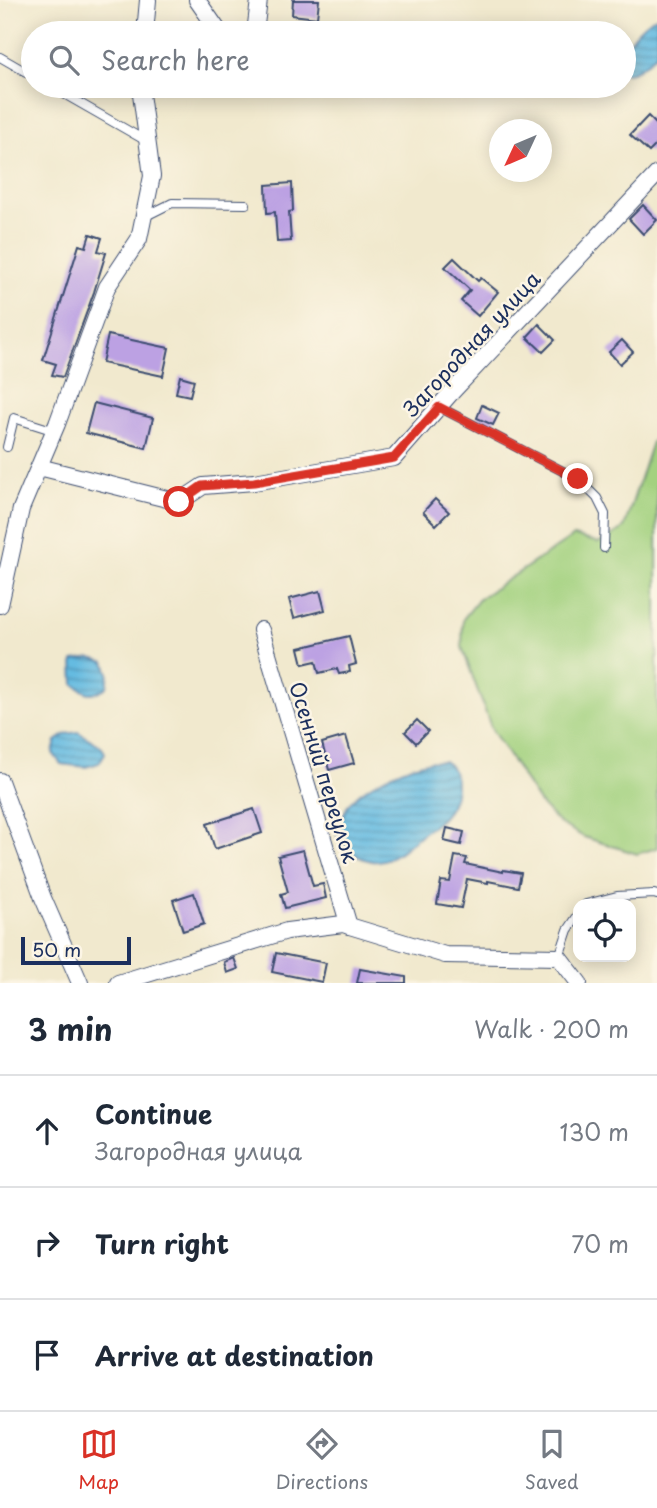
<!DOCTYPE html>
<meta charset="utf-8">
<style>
:root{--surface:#fff;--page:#f6f6f7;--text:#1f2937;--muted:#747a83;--line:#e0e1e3;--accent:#d93025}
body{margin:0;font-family:"Playpen Sans",sans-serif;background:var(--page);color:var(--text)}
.controls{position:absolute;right:21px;bottom:21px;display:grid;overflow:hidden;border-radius:14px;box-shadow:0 4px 18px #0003}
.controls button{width:63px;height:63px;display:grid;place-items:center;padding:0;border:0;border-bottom:2px solid var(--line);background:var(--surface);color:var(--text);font:35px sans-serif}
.compass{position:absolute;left:489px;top:119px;width:63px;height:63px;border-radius:50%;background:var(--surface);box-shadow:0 4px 18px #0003;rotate:226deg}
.scale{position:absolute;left:21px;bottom:18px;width:110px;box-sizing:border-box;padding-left:7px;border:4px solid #1b2f5e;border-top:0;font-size:19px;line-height:24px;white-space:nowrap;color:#1b2f5e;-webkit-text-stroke:5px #fcf5e5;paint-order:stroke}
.stop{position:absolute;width:21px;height:21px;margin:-16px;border:5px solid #d93025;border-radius:50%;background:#fff}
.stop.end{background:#d93025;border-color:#fff;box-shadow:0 2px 7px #0008}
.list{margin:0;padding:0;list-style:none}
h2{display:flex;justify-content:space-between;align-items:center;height:91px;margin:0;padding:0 28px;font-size:30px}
h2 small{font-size:23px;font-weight:400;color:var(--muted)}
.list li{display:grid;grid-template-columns:46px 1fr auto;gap:21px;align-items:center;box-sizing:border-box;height:112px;padding:0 28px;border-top:2px solid var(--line)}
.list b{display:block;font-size:26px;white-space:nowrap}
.list p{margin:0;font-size:23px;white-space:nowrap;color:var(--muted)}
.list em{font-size:23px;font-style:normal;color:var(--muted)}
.icon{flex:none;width:38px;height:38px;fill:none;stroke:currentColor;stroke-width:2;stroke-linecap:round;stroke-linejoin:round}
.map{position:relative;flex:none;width:657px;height:983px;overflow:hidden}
.search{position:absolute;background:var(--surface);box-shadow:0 4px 18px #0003;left:21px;right:21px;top:21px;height:77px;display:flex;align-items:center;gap:18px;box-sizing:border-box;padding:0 24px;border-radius:38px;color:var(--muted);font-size:26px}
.sheet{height:427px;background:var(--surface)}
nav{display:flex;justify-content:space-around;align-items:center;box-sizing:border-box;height:98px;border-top:2px solid var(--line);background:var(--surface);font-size:19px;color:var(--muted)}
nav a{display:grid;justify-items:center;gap:4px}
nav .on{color:var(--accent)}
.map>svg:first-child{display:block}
</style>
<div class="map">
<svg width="657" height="983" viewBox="0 0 657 983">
<defs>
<pattern id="water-rules" width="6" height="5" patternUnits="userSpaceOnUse" patternTransform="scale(1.75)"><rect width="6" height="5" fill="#65bbe1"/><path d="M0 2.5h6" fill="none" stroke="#5298ba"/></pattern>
</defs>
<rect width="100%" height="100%" fill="#fcf5e5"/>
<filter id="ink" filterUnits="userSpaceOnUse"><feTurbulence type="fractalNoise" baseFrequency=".0143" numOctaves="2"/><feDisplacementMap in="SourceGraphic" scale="14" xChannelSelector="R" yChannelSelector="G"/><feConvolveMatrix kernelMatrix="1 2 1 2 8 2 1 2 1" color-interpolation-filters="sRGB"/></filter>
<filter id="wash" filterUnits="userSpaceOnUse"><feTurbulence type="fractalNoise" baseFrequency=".00686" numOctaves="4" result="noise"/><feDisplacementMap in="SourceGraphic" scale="28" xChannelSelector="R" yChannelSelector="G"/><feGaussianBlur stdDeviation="1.57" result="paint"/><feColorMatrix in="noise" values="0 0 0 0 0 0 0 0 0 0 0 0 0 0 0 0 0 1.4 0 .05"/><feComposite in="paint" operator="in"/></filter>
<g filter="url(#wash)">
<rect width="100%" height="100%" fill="#f1e9ce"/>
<path fill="#a3d17f" stroke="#5f806e" stroke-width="2" d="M657,437V848L637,854L584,837L559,823L539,802L492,730L462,647L463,619L480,598L574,536L599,543L624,528L652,442Z"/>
<g fill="url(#water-rules)" stroke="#4075a0" stroke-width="2">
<path d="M657,17V53C647,62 638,73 624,73C624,65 622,56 625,49C629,39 646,19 657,17Z"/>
<path d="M91,658L105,662L109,673L107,687C93,696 87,695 74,684L73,661Z"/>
<path d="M78,732L101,746L105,753L99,763L86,767L61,764L53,753L56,741L66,734Z"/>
<path d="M444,761C463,773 457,802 443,817C437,824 426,830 418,837C405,847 391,863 372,861C361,859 352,854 345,846C334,837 336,830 342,818C344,814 346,808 349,804C363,786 401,768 423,763C430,761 437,761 444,761Z"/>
</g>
<g id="blocks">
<g fill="#bca1e3">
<path d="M293,0H319L317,18L292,15Z"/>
<path d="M648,116L657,125V144L649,152L630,135Z"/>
<path d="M292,183L293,211L289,212L291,241L277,242L275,212L267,213L266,185Z"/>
<path d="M643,205L657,220L643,234L629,219Z"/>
<path d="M90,234L102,238L98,251L106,253L94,292L63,377L52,375L56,364L43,360L79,245L86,247Z"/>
<path d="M454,258L478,281L481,278L498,292L478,316L461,301L470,290L445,267Z"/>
<path d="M539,324L555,340L543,352L527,337Z"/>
<path d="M108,335L169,348L163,376L102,363Z"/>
<path d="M622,340L633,352L620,364L609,352Z"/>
<path d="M180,376L194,380L190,396L176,393Z"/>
<path d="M94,403L153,418L146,448L86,433Z"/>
<path d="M482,405L499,413L493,425L477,418Z"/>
<path d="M435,499L449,512L436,525L423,512Z"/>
<path d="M320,591L325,610L294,618L289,599Z"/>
<path d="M349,636L356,664L349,666L350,672L339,674L337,669L319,673L316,661L303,664L299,648Z"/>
<path d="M417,720L428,731L416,743L405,732Z"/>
<path d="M346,736L354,763L329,770L322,743Z"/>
<path d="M254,809L262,833L215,849L207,824Z"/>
<path d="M447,828L464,832L461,845L444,841Z"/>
<path d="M303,850L313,886L323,884L326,898L285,908L281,894L288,892L278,856Z"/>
<path d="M455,856L467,858L465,864L503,872V870L521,873L518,887L488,881V883L467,879L461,908L437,904L441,881L450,882Z"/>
<path d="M194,893L204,924L183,931L173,900Z"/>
<path d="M276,953L326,963L322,982L272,972Z"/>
<path d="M234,958L238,969L227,973L224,962Z"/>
<path d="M360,969L406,977V983H357Z"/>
</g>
</g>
</g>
<g filter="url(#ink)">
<use href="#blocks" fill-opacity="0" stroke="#3b4b6f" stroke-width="2"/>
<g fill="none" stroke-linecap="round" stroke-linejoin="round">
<g stroke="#3b4b6f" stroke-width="10">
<g id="lane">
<path d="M0,57L33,76"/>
<path d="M50,86L148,142"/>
<path d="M144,217L172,203L246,204"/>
<path d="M439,407L578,479L597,498L605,514L604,548"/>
<path d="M7,447L14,418L55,431"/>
<path d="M586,904L617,896L654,894L657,895"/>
<path d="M559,957L568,930L578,915"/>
</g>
</g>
<g stroke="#3b4b6f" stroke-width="18">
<g id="street">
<path d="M197,0L220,33"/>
<path d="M145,33L148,0"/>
<path d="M255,33L259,0"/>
<path d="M39,467L179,502L203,486L254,482L394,458L450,394L657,174"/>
<path d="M0,605L21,509L57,424L107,287L139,239L152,176L140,86"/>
<path d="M261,630L349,926"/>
<path d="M0,781L43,898L80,983"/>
<path d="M118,983L287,931L343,924L445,955L559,957L579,983"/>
</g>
</g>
<use href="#lane" stroke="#fff" stroke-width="8"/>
<use href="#street" stroke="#fff" stroke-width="16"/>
</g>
</g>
<g fill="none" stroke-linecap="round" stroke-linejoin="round" filter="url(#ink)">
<path stroke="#d93025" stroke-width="9" d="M179,502L202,486L254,482L394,458L439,407L578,479"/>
</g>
<g text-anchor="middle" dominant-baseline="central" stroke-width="5" stroke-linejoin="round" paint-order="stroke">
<g font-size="21" fill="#1b2f5e" stroke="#fcf5e5">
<text transform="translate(471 343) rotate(-47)">Загородная улица</text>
<text transform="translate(325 772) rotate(73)">Осенний переулок</text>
</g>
</g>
</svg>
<div class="controls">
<button><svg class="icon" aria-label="locate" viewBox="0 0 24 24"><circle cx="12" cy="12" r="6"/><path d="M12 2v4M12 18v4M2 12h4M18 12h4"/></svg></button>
</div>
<svg class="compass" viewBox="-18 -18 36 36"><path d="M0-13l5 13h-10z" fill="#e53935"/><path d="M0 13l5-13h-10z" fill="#747a83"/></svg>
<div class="scale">50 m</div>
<div class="stop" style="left:179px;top:502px"></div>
<div class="stop end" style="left:578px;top:479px"></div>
<div class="search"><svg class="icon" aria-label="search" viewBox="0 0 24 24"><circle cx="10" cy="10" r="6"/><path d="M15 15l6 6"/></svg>Search here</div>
</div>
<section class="sheet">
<h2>3 min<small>Walk · 200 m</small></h2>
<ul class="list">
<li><svg class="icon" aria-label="ahead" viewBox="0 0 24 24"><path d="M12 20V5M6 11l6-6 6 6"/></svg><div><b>Continue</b><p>Загородная улица</p></div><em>130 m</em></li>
<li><svg class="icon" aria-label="right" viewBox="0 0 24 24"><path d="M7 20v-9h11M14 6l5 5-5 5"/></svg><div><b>Turn right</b></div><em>70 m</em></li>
<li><svg class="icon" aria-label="arrive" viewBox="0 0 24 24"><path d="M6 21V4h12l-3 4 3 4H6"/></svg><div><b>Arrive at destination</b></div></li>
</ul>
</section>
<nav>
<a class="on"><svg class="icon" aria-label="map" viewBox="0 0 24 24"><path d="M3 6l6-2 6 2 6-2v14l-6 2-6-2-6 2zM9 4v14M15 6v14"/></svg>Map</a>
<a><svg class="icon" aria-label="directions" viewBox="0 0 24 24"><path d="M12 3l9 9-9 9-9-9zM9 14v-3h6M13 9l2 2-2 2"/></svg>Directions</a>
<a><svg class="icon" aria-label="saved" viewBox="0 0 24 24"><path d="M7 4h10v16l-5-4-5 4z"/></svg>Saved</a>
</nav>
